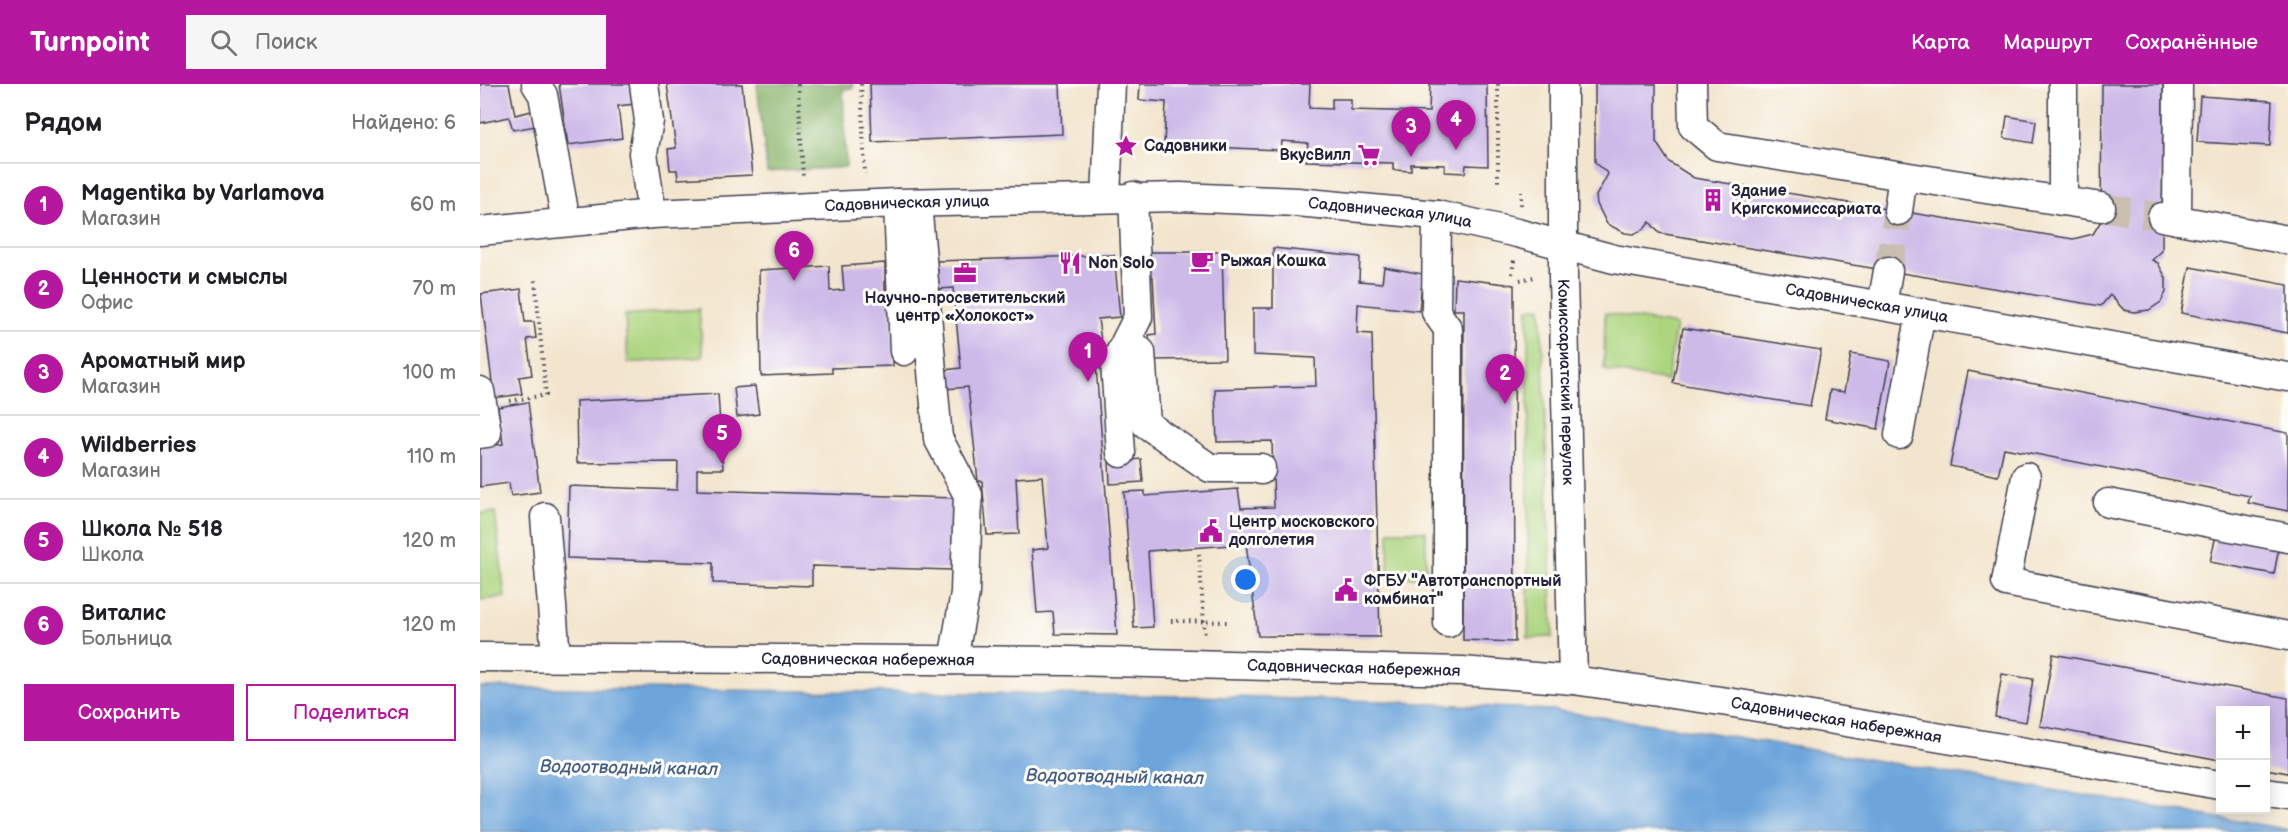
<!DOCTYPE html>
<html lang="ru">
<meta charset="utf-8">
<style>
:root{--surface:#fff;--page:#f6f6f6;--text:#202124;--muted:#757577;--line:#e0e0e0;--accent:#b5179e}
body{margin:0;font-family:"Balsamiq Sans",sans-serif;background:var(--page);color:var(--text)}
.controls{position:absolute;right:18px;bottom:18px;display:grid;overflow:hidden;border-radius:0px;box-shadow:0 3px 15px #0003}
.controls button{width:54px;height:54px;display:grid;place-items:center;padding:0;border:0;border-bottom:2px solid var(--line);background:var(--surface);color:var(--text);font:30px sans-serif}
.you{position:absolute;left:766px;top:496px;width:21px;height:21px;margin:-15px;border:4px solid #fff;border-radius:50%;background:#1a73e8;box-shadow:0 0 0 9px #1a73e833}
.badge{display:grid;place-items:center;width:39px;height:39px;border-radius:50%;background:var(--accent);color:#fff;font-size:20px;font-weight:700}
.pin{position:absolute;translate:-50% -50px;filter:drop-shadow(0 2px 3px #0008)}
.pin::after{content:'';position:absolute;top:32px;width:21px;height:18px;background:inherit;clip-path:polygon(0 0,100% 0,50% 100%)}
.list{margin:0;padding:0;list-style:none}
h2{display:flex;justify-content:space-between;align-items:center;height:78px;margin:0;padding:0 24px;font-size:26px}
h2 small{font-size:20px;font-weight:400;color:var(--muted)}
.list li{display:grid;grid-template-columns:39px 1fr auto;gap:18px;align-items:center;box-sizing:border-box;height:84px;padding:0 24px;border-top:2px solid var(--line)}
.list b{display:block;font-size:22px;white-space:nowrap}
.list p{margin:0;font-size:20px;white-space:nowrap;color:var(--muted)}
.list em{font-size:20px;font-style:normal;color:var(--muted)}
.actions{display:flex;gap:12px;padding:18px 24px}
.actions a{flex:1;padding:14px 0;border:2px solid var(--accent);border-radius:0px;text-align:center;font-size:21px;color:var(--accent)}
.actions .main{background:var(--accent);color:#fff}
.icon{flex:none;width:33px;height:33px;fill:none;stroke:currentColor;stroke-width:2;stroke-linecap:round;stroke-linejoin:round}
.map{position:relative;flex:none;width:1808px;height:748px;overflow:hidden}
header{display:flex;align-items:center;gap:36px;box-sizing:border-box;height:84px;padding:0 30px;background:var(--accent);color:#fff}
header strong{font-size:28px}
nav{display:flex;gap:33px;margin-inline-start:auto;font-size:21px}
.search{width:420px;height:54px;background:var(--page);display:flex;align-items:center;gap:15px;box-sizing:border-box;padding:0 21px;border-radius:0px;color:var(--muted);font-size:22px}
main{display:flex}
aside{flex:1;background:var(--surface)}
.map>svg:first-child{display:block}
</style>
<header>
<strong>Turnpoint</strong>
<div class="search"><svg class="icon" aria-label="search" viewBox="0 0 24 24"><circle cx="10" cy="10" r="6"/><path d="M15 15l6 6"/></svg>Поиск</div>
<nav><a>Карта</a><a>Маршрут</a><a>Сохранённые</a></nav>
</header>
<main>
<aside>
<h2>Рядом<small>Найдено: 6</small></h2>
<ul class="list">
<li><span class="badge">1</span><div><b>Magentika by Varlamova</b><p>Магазин</p></div><em>60 m</em></li>
<li><span class="badge">2</span><div><b>Ценности и смыслы</b><p>Офис</p></div><em>70 m</em></li>
<li><span class="badge">3</span><div><b>Ароматный мир</b><p>Магазин</p></div><em>100 m</em></li>
<li><span class="badge">4</span><div><b>Wildberries</b><p>Магазин</p></div><em>110 m</em></li>
<li><span class="badge">5</span><div><b>Школа № 518</b><p>Школа</p></div><em>120 m</em></li>
<li><span class="badge">6</span><div><b>Виталис</b><p>Больница</p></div><em>120 m</em></li>
</ul>
<div class="actions"><a class="main">Сохранить</a><a>Поделиться</a></div>
</aside>
<div class="map">
<svg width="1808" height="748" viewBox="0 0 1808 748">
<rect width="100%" height="100%" fill="#fdfcf7"/>
<filter id="ink" filterUnits="userSpaceOnUse"><feTurbulence type="fractalNoise" baseFrequency=".0167" numOctaves="2"/><feDisplacementMap in="SourceGraphic" scale="12" xChannelSelector="R" yChannelSelector="G"/><feConvolveMatrix kernelMatrix="1 2 1 2 8 2 1 2 1" color-interpolation-filters="sRGB"/></filter>
<filter id="wash" filterUnits="userSpaceOnUse"><feTurbulence type="fractalNoise" baseFrequency=".008" numOctaves="4" result="noise"/><feDisplacementMap in="SourceGraphic" scale="24" xChannelSelector="R" yChannelSelector="G"/><feGaussianBlur stdDeviation="1.35" result="paint"/><feColorMatrix in="noise" values="0 0 0 0 0 0 0 0 0 0 0 0 0 0 0 0 0 1.4 0 .05"/><feComposite in="paint" operator="in"/></filter>
<g filter="url(#wash)">
<rect width="100%" height="100%" fill="#f3e5cd"/>
<g fill="#add580" stroke="#687c5e" stroke-width="1.5">
<path d="M1061,223L1073,553L1048,554V224Z"/>
<path d="M219,225L223,273L148,279L145,231Z"/>
<path d="M1125,229L1196,241L1187,297L1124,286Z"/>
<path d="M15,428L25,513L0,516V430Z"/>
<path d="M909,447H946V493H908Z"/>
</g>
<path fill="#8ab66e" stroke="#566c54" stroke-width="1.5" d="M277,0H373V4L363,5L366,83L287,88Z"/>
<path fill="#6da5db" stroke="#48648b" stroke-width="1.5" d="M0,603L710,612L901,617L1072,626L1226,648L1800,744L1808,746V748H0Z"/>
<g id="blocks">
<g fill="#cdbae9">
<path d="M0,0H29L35,31L52,27L56,42L33,46L29,33L0,39Z"/>
<path d="M79,0H153L155,20L138,22L142,54L88,61Z"/>
<path d="M187,0H262L272,91L198,95L197,86H190L188,65L196,64Z"/>
<path d="M390,0H580L582,50L392,58Z"/>
<path d="M660,0H830L829,24L852,25V15H871V26L949,28L950,0H1007L1008,82L986,81L985,89L965,88V81L931,80V87L913,86V79L826,77L828,59L802,57L801,66L684,61L686,18L659,16Z"/>
<path d="M1115,0H1176V58L1189,78L1214,94L1593,155L1613,150L1621,137L1622,0H1683L1682,167L1672,176L1678,179L1686,194V208L1681,218L1669,226L1654,228L1644,226L1630,211L1621,222L1179,149L1170,138L1164,145L1154,150L1145,149L1127,140L1117,120L1116,112L1128,90L1115,78Z"/>
<path d="M1720,12L1792,17L1790,62L1717,58Z"/>
<path d="M1527,32L1556,37L1553,59L1524,54Z"/>
<path d="M793,164L880,173L879,197L902,199L904,183L943,190L939,227L878,220L877,249L892,250L900,553L778,552L766,460L668,467L673,543L654,544L644,408L665,407V412L758,405L761,424L794,423L792,357L737,358L735,305L836,302L835,274L773,271V224H793Z"/>
<path d="M666,168H742L745,275L670,276L669,251L676,250L673,193H667Z"/>
<path d="M634,171L640,233L618,235L621,257H614L637,551L575,550L573,528L557,529L552,466L568,464L562,392L536,394L539,450L507,451L502,397H498L488,303L465,305L464,286L481,284L473,204L459,205L457,177Z"/>
<path d="M405,179V205L412,204L413,282L352,284V289L281,292L279,186L349,182L350,207L364,206L362,182Z"/>
<path d="M1710,183L1808,201V249L1701,229Z"/>
<path d="M975,194L1034,201L1035,558L983,556L984,226H974Z"/>
<path d="M41,205L45,238H54L56,254L47,255L52,291L39,293L42,310L14,314L1,210Z"/>
<path d="M1203,244L1341,266L1330,322L1193,299Z"/>
<path d="M1371,270L1410,277L1398,345L1345,335L1350,306L1364,308Z"/>
<path d="M1488,287L1808,349V427L1768,419L1770,412L1524,364L1518,392L1470,382Z"/>
<path d="M275,302L279,330L257,333L254,304Z"/>
<path d="M238,310L243,385H217V406L474,414L472,486L332,482V502L233,499V479L87,474L89,402L197,406L198,378L97,379L96,317Z"/>
<path d="M48,318L60,408L31,412L29,399L0,403V363L23,360L18,323Z"/>
<path d="M661,375L663,398L630,400L629,378Z"/>
<path d="M1736,451L1799,463L1794,490L1730,478Z"/>
<path d="M1573,570L1808,614V689L1786,685V626H1740V676L1560,642Z"/>
<path d="M1522,590L1553,595L1546,638L1515,633Z"/>
</g>
</g>
</g>
<g filter="url(#ink)">
<use href="#blocks" fill-opacity="0" stroke="#413f51" stroke-width="1.5"/>
<g fill="none" stroke-linecap="round" stroke-linejoin="round">
<g stroke="#c9beb0" stroke-width="28" stroke-dasharray="28 14" stroke-linecap="butt">
<path d="M1621,123L1682,133"/>
<path d="M1408,187L1418,127"/>
</g>
<g stroke="#413f51" stroke-width="31">
<g id="minor">
<path d="M56,0L63,11L86,138"/>
<path d="M164,0L169,37L163,69L172,130"/>
<path id="s1" d="M1083,0V193L1093,596"/>
<path d="M1212,0L1213,42L1237,62L1423,92L1418,127"/>
<path d="M1423,92L1621,123"/>
<path d="M626,113L631,0"/>
<path d="M1583,117V0"/>
<path d="M418,119L424,267"/>
<path d="M437,119L458,354L488,411L485,509L473,576"/>
<path d="M957,131L956,228L968,245V539"/>
<path d="M1682,133L1808,156"/>
<path d="M1697,136L1698,0"/>
<path id="s2" d="M0,147L172,130L418,119L700,113L817,118L957,131L1037,149L1134,175L1808,293"/>
<path d="M1402,221L1408,187"/>
<path d="M647,255L661,268L666,340L730,384H781V386"/>
<path d="M0,307L7,349L0,350"/>
<path d="M1419,351L1441,228"/>
<path d="M641,369L635,279L658,233L653,112"/>
<path d="M1546,393L1526,498L1808,552"/>
<path d="M1628,419L1808,454"/>
<path d="M65,433L76,573"/>
<path id="s3" d="M0,573L589,577L982,587L1093,596L1248,618L1740,701"/>
<path d="M1786,709L1808,712"/>
</g>
</g>
<g stroke="#413f51" stroke-width="4" stroke-dasharray="1.5 4.5" stroke-linecap="butt">
<path d="M318,0L323,94"/>
<path d="M381,0L385,90"/>
<path d="M1018,0V101"/>
<path d="M1041,121V104"/>
<path d="M1032,190L1034,176"/>
<path d="M1040,196L1054,193"/>
<path d="M30,317L66,311L55,196"/>
<path d="M719,470L725,553"/>
<path d="M691,537L751,538"/>
</g>
<use href="#minor" stroke="#fff" stroke-width="28"/>
</g>
</g>
<defs>
<g id="sight-bare" transform="scale(1.8)"><path d="M0-6L1.8-2.2L6-1.7L2.9 1.2L3.7 5.4L0 3.3L-3.7 5.4L-2.9 1.2L-6-1.7L-1.8-2.2Z" fill="#b5179e" stroke="#fdfcf7" stroke-width="2.5" paint-order="stroke"/></g>
<g id="supermarket-bare" transform="scale(1.8)"><path d="M-6-5.5h2.5l.6 2H6L4.5 2H-2.5L-4.4-4H-6ZM-1.5 3.2a1.3 1.3 0 1 0 .1 0ZM3 3.2a1.3 1.3 0 1 0 .1 0Z" fill="#b5179e" stroke="#fdfcf7" stroke-width="2.5" paint-order="stroke"/></g>
<g id="building-bare" transform="scale(1.8)"><path d="M-4-6H4V6H1V3H-1V6H-4ZM-2.5-4.3h1.7v1.8h-1.7ZM.8-4.3h1.7v1.8H.8ZM-2.5-1h1.7V.8h-1.7ZM.8-1h1.7V.8H.8Z" fill="#b5179e" stroke="#fdfcf7" stroke-width="2.5" paint-order="stroke"/></g>
<g id="cafe-bare" transform="scale(1.8)"><path d="M-5.5-4.5H6V0H3Q3 3.5 0 3.5H-2.5Q-5.5 3.5-5.5 0ZM3-3.2v2h1.7v-2ZM-6 4.5H4V6H-6Z" fill="#b5179e" stroke="#fdfcf7" stroke-width="2.5" paint-order="stroke"/></g>
<g id="restaurant-bare" transform="scale(1.8)"><path d="M-5-6h1v4h1v-4h1v4h1v-4h1v5L-1.5 .5V6h-2V.5L-5-1ZM5-6V6H3V1.5H1.5Q1.5-4 5-6Z" fill="#b5179e" stroke="#fdfcf7" stroke-width="2.5" paint-order="stroke"/></g>
<g id="office-bare" transform="scale(1.8)"><path d="M-6-3h4V-5.5h4V-3h4V5H-6ZM-1-4.5V-3h2v-1.5ZM-6 0V1H6V0Z" fill="#b5179e" stroke="#fdfcf7" stroke-width="2.5" paint-order="stroke"/></g>
<g id="civic-bare" transform="scale(1.8)"><path d="M-.6-6.5H3V-4.5H.6V-3L4-1V1h2V6H-6V1h2V-1L-.6-3ZM-1.2 2.5V6h2.4V2.5Z" fill="#b5179e" stroke="#fdfcf7" stroke-width="2.5" paint-order="stroke"/></g>
</defs>
<g fill-rule="evenodd">
<use href="#sight-bare" x="646" y="62"/>
<use href="#supermarket-bare" x="889" y="71"/>
<use href="#building-bare" x="1233" y="116"/>
<use href="#cafe-bare" x="722" y="177"/>
<use href="#restaurant-bare" x="590" y="179"/>
<use href="#office-bare" x="485" y="189"/>
<use href="#civic-bare" x="731" y="447"/>
<use href="#civic-bare" x="866" y="506"/>
</g>
<g text-anchor="middle" dominant-baseline="central" stroke-width="6" stroke-linejoin="round" paint-order="stroke">
<g font-size="16" font-weight="bold" fill="#22223b" stroke="#fdfcf7" text-anchor="start">
<text x="664" y="62">Садовники</text>
<text x="871" y="71" text-anchor="end">ВкусВилл</text>
<text x="1251" y="107">Здание<tspan x="1251" dy="18">Кригскомиссариата</tspan></text>
<text x="740" y="177">Рыжая Кошка</text>
<text x="608" y="179">Non Solo</text>
<text x="485" y="214" text-anchor="middle">Научно-просветительский<tspan x="485" dy="18">центр «Холокост»</tspan></text>
<text x="749" y="438">Центр московского<tspan x="749" dy="18">долголетия</tspan></text>
<text x="884" y="497">ФГБУ "Автотранспортный<tspan x="884" dy="18">комбинат"</tspan></text>
</g>
<g font-size="16" fill="#22223b" stroke="#fdfcf7">
<text stroke="none"><textPath href="#s2" startOffset="428">Садовническая улица</textPath></text>
<text stroke="none"><textPath href="#s2" startOffset="912">Садовническая улица</textPath></text>
<text stroke="none"><textPath href="#s2" startOffset="1398">Садовническая улица</textPath></text>
<text stroke="none"><textPath href="#s1" startOffset="298">Комиссариатский переулок</textPath></text>
<text stroke="none"><textPath href="#s3" startOffset="388">Садовническая набережная</textPath></text>
<text stroke="none"><textPath href="#s3" startOffset="874">Садовническая набережная</textPath></text>
<text stroke="none"><textPath href="#s3" startOffset="1360">Садовническая набережная</textPath></text>
</g>
<g font-size="18" font-style="italic" fill="#445d83" stroke="#fdfcf7">
<text transform="translate(149 684) rotate(1)">Водоотводный канал</text>
<text transform="translate(635 693) rotate(1)">Водоотводный канал</text>
</g>
</g>
</svg>
<div class="controls">
<button>+</button>
<button>−</button>
</div>
<div class="you"></div>
<div class="pin badge" style="left:608px;top:298px">1</div>
<div class="pin badge" style="left:1025px;top:320px">2</div>
<div class="pin badge" style="left:931px;top:73px">3</div>
<div class="pin badge" style="left:976px;top:66px">4</div>
<div class="pin badge" style="left:242px;top:380px">5</div>
<div class="pin badge" style="left:314px;top:197px">6</div>
</div>
</main>
